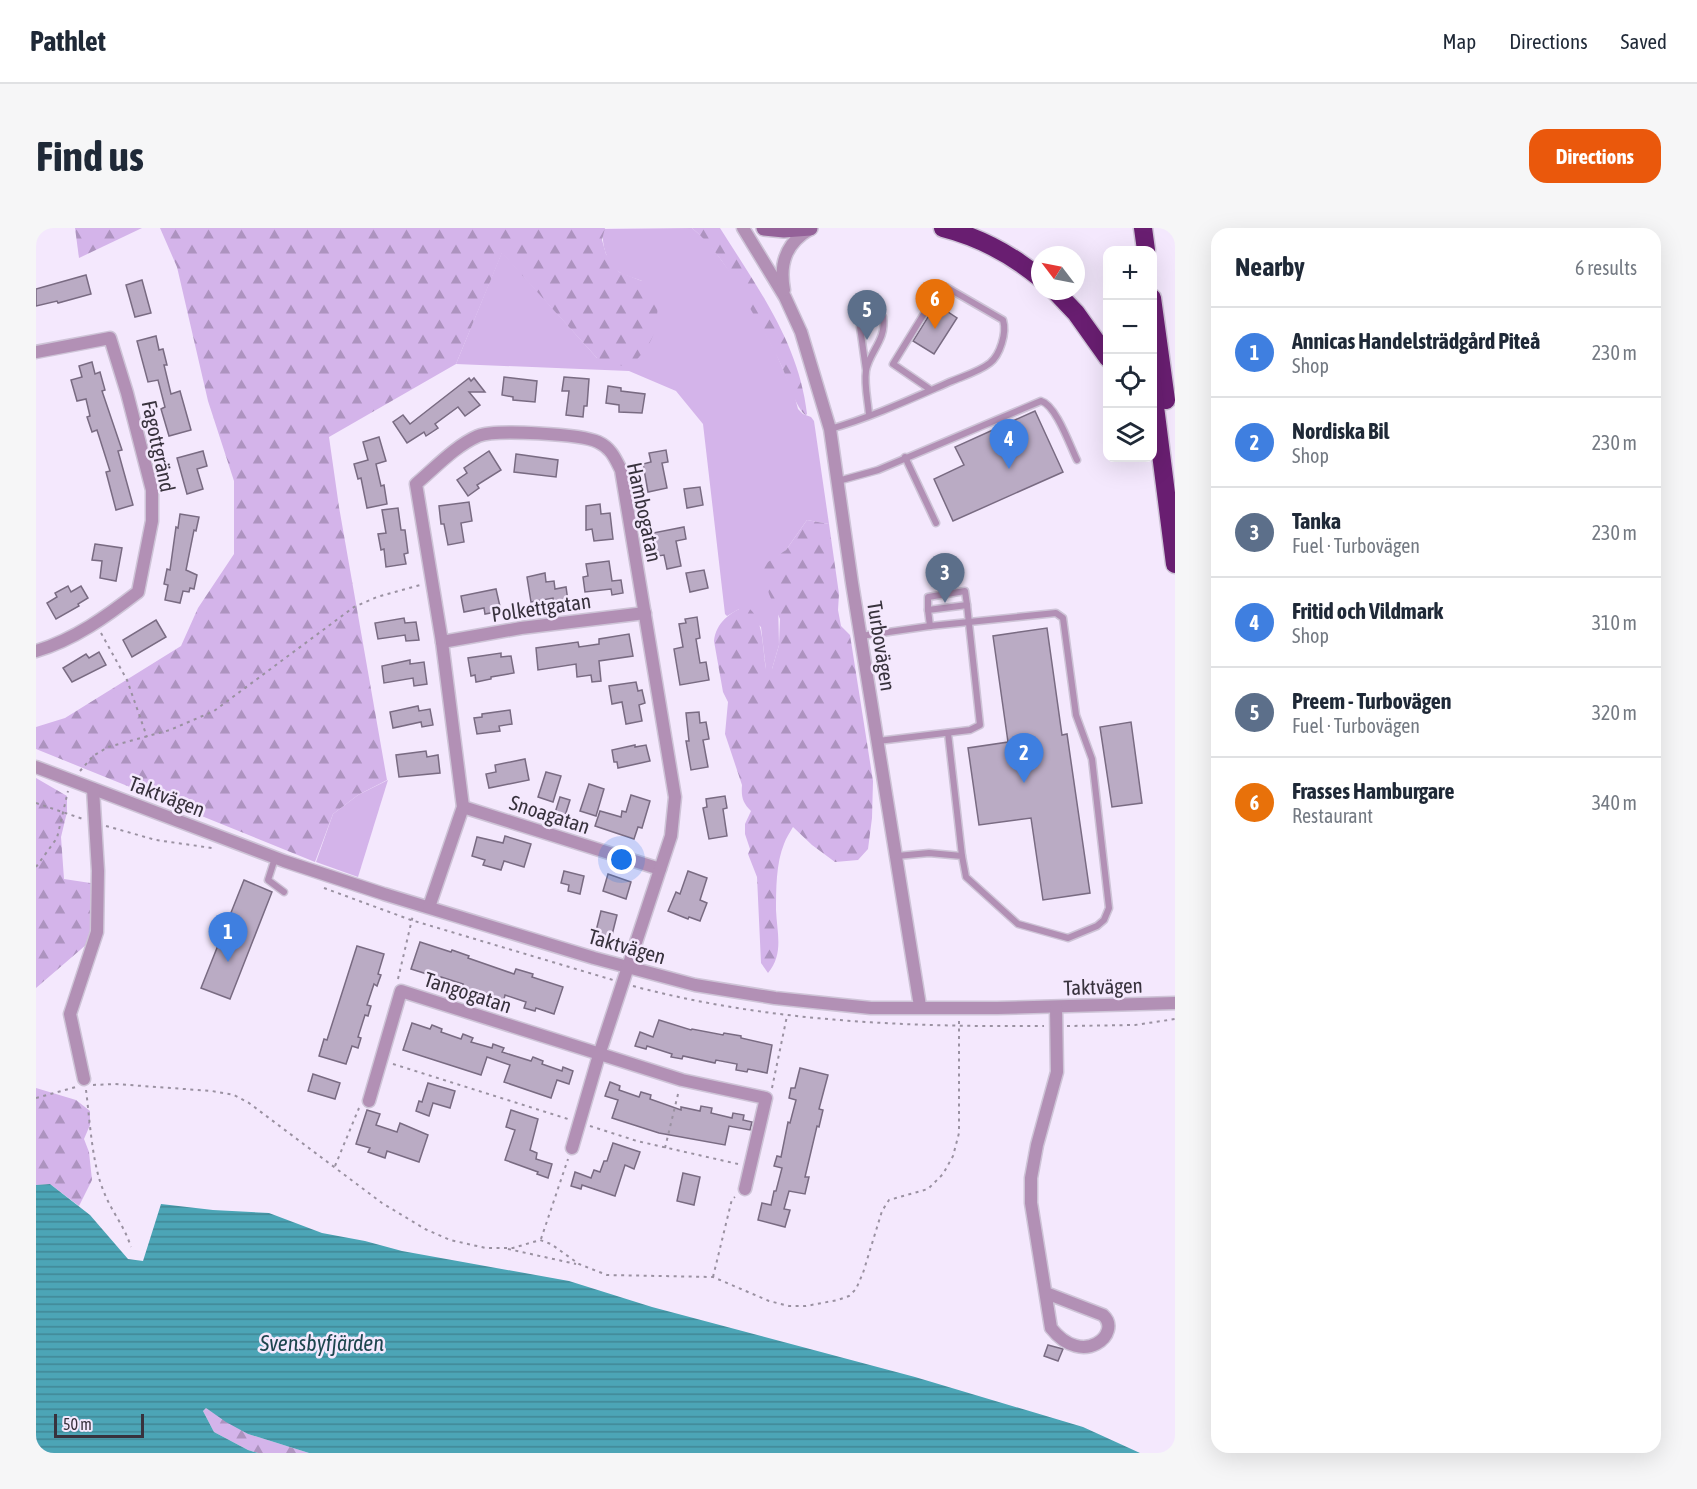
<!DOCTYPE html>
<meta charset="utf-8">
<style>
:root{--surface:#fff;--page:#f6f6f7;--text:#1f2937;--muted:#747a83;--line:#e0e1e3;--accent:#ea580c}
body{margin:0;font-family:"Asap Condensed",sans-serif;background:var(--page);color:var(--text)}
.controls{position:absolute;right:18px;top:18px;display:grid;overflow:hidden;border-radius:12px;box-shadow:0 6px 24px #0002}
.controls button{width:54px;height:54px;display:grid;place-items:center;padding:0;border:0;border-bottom:2px solid var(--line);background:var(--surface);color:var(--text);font:30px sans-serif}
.compass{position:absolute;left:995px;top:18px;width:54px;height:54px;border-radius:50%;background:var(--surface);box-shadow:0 6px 24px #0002;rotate:302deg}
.scale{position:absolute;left:18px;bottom:15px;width:90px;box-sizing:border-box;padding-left:6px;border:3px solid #38323d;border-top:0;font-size:16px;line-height:21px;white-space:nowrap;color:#38323d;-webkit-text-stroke:4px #f4e8fd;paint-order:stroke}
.you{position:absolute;left:586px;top:632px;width:21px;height:21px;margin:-15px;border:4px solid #fff;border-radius:50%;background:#1a73e8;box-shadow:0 0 0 9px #1a73e833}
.badge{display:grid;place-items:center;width:39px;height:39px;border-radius:50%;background:var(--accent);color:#fff;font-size:20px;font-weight:700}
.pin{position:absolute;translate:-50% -50px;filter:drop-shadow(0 2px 3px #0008)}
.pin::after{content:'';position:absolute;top:32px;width:21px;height:18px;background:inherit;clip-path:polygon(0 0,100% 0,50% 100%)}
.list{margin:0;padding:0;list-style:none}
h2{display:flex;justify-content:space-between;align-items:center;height:78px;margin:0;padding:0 24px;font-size:26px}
h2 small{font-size:20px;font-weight:400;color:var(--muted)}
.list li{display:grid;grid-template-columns:39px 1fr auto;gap:18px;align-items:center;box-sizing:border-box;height:90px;padding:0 24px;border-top:2px solid var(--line)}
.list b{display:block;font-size:22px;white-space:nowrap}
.list p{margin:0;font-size:20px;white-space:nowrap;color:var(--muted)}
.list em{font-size:20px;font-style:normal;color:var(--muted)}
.icon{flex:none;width:33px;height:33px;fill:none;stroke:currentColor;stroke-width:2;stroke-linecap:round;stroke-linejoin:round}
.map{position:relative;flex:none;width:1139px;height:1225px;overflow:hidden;border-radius:18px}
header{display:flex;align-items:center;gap:36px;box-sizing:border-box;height:84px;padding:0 30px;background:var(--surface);border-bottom:2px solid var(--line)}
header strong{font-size:28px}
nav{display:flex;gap:33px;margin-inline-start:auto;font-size:21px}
.intro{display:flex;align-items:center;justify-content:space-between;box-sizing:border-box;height:144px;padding:0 36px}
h1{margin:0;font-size:42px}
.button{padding:15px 27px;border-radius:18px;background:var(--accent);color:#fff;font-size:21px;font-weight:700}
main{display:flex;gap:36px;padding:0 36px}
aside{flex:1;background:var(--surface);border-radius:18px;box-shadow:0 6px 24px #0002}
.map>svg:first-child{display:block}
</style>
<header>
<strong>Pathlet</strong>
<nav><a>Map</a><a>Directions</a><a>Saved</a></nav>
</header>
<div class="intro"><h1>Find us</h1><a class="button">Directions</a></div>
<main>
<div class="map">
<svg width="1139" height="1225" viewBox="0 0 1139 1225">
<defs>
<pattern id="forest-firs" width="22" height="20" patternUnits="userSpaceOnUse" patternTransform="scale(1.5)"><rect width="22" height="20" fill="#d4b4ea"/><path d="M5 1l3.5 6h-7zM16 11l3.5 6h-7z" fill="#ad93bf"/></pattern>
<pattern id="water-rules" width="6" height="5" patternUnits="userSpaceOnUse" patternTransform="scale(1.5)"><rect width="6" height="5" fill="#4ca5b6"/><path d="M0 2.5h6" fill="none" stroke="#408795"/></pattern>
</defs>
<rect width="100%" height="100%" fill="#f4e8fd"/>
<g fill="#d4b4ea">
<path d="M656,0L672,14L700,52L739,123L758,166L762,181L767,186L775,189L778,193L793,296L771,292L750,322L741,329L743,417L736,441L730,442L725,399L703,381L691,388L689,386L667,196L640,163L593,143L420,136L466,24L561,130L606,53C600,50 589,48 583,44C571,35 564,15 568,1Z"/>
<path d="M352,552L322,649L280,634L297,586L322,567Z"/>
</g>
<g fill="url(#forest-firs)">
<path d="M39,0H106L43,30Z"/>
<path d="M124,0H569L566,12L570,26L583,44L606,53L622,69C621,105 619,113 593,140L561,130L466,25L420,136L293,209L303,279L351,552L322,567L297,586L279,634L0,521V499L29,490L145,418L162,380L198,326V253L172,173L141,39Z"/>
<path d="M656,0H684C721,59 763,115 771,186L770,187C761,183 751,150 746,139C737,119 726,101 715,82C698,51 683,23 656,0Z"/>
<path d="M771,292L793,296L803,366L802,382L805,398L814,407L837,553L836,590L832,621L822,632L799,634L776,617L757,599C754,604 750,610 748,616C740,635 740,662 740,682C741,705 748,726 732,745L725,735L721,649L712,626L714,621L709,606V596L715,583C707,575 705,569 706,557L689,506L692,474L687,464L678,413C680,395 694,384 710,378C729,390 726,421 730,441H736L743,417L744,391L733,366L726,338L750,322Z"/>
<path d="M0,550L31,568V584L25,609L28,651L61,656L58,710L0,760Z"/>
<path d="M0,860L40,872L54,883V897L48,911L53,924L56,952L43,978L14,956L0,957Z"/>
<path d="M170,1180L212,1206L273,1225H222L212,1222L178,1204L167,1183Z"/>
</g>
<path fill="url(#water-rules)" d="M14,956L54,987L92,1031L107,1033L125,976L177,982L233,985L286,1005L329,1013L366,1023L533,1053L616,1079L879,1149L1047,1199L1104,1225H273L212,1206L190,1194L170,1180L167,1183L178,1204L212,1222L222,1225H0V957Z"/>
<g fill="#baabc4" stroke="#796b82" stroke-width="1.5">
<path d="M50,47L55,66L22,75L21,73L0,78V61Z"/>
<path d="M106,52L115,85L99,89L90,57Z"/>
<path d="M900,76L921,90L898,126L877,113Z"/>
<path d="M120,108L123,122L127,121L131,137H128L135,166L144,163L155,202L133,208L125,181L129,179L122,152L112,154L101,113Z"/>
<path d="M56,134L59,146L64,144L69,162L66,163L86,222L82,223L97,277L80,282L70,244L74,243L61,202L56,204L51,189L54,188L50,171L41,173L35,152L46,149L43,138Z"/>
<path d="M468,149L501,153L499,174L477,172V169L466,167Z"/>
<path d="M528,149L553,151L551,178H548L547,189L530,187L533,163H526Z"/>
<path d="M433,150L435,153L438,150L449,164H433L444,177L429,188L422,179L399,196L402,200L390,208L388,204L371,215L357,194L367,187L374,196Z"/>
<path d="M572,158L585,160V163L609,166L606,185L583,184V177L570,175Z"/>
<path d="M999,183L1027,244L917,293L898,251L928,237L919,219Z"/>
<path d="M343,209L350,233L340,236L345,258L348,257L351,276L331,280L325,250L322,251L318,236L332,232L327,214Z"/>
<path d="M630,222L632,234L626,235L631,260L612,264L607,236L615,234L613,225Z"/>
<path d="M167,223L171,238L161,241L167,261L151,266L141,230Z"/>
<path d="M453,223L465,242L441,257L443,260L432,268L421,252L431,245L428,240Z"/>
<path d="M480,226L522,232L520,249L478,244Z"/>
<path d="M664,259L667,277L651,280L648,261Z"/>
<path d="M433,274L436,293L425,295L428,314L412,317L408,296H405L403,278Z"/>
<path d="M564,276L565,286L574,285L577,311L558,313L556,301L550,302V278Z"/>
<path d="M362,280L365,302H369L372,325L368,326L370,336L350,339L348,321L345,322L342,306L350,305L346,282Z"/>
<path d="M144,286L163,289L160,303L158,302L150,342L161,347L158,361L154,360L153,364L147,363L144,375L129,372L132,357L128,356L131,341L134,342L140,299L142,300Z"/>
<path d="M648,299L650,311L640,313L645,338L631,341L628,327L622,328L617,305Z"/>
<path d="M59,316L86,320L80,353L64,350L66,333L56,332Z"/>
<path d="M573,333L576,353L585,352L587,365L576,367L575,361L549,364L547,349L552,348L550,336Z"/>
<path d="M668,342L672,360L654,364L650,345Z"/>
<path d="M509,345L510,354L518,353L519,361L530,359L532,373L518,375L517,370L495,374L491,349Z"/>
<path d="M32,358L35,364L45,358L52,370L42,376L43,378L20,391L11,375L21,369L19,365Z"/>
<path d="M460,361L465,383L449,386L448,380L428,384L425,368Z"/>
<path d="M661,389L664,410L660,411L664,435L670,434L673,452L644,457L638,421L647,419L643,396L650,395L649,391Z"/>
<path d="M368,390L369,395L380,394L383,412L370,413L369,407L342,411L339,395Z"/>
<path d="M120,392L130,409L96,429L87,412Z"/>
<path d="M1011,400L1026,507L1031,506L1054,665L1007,672L995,590L943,597L932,520L972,514L957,408Z"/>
<path d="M593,406L597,428L563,433L565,453L556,454L555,447L541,449L540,436L502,442L500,420L542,414L543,419L563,416V411Z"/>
<path d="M63,424L70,437L36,454L27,440L50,426L53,430Z"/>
<path d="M465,425V429L475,428L478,445L455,449V451L440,454L439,447L435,448L432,430Z"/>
<path d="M374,432V436L388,434L391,456L378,458L377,450L348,455L346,438Z"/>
<path d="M600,454L602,463L606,462L609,475L603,477L606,493L590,496L586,474L576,476L573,458Z"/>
<path d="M382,478L383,483L394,481L397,497L386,499L385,494L357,500L354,484Z"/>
<path d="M474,482L476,496L463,498L464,503L441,506L438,490L446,489V486Z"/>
<path d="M663,484L664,495L670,494L673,511L667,512L672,539L655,542L650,513H653L650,485Z"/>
<path d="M1095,494L1106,575L1076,579L1064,499Z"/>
<path d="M599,517V519L610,517L614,533L582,540L581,534H578L576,522Z"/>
<path d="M390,523L391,529L402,527L404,545L363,549L360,527Z"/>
<path d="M489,531L493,552L453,560L450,546L460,544L459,537Z"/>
<path d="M510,544L525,548L517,574L502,569Z"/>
<path d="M553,556L568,561L560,588L544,583Z"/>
<path d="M595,567L614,573L606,600L602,599L598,611L559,598L564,583L585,589L586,583L590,584Z"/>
<path d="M689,568L691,580L687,581L691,608L673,611L667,580L671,579L670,571Z"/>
<path d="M524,569L534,572L528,591L518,588Z"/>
<path d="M469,608L495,616L488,639L468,633L465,642L447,637L449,632L436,628L441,609L467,615Z"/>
<path d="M528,643L548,648L544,666L532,663L533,657L525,655Z"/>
<path d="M652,643L671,650L664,672L671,675L664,693L653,689L652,691L632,683L640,664L644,666Z"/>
<path d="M572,646L595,654L590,671L567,663Z"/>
<path d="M208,652L236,664L194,771L165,760Z"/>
<path d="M565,683L581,687L574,715L558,711Z"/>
<path d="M384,714L415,724L416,722L433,728L432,730L478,746L480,741L497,746L496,749L527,759L518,786L500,780L499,783L488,780L490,774L469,767L467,775L456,772L457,769L426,759L427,756L405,749L403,755L393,751L394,747L375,741Z"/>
<path d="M321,718L348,726L342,746L345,747L341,758L338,756L331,777L335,778L332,788L329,787L322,809L325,810L322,820L316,818L310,836L283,828L288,811L291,812Z"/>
<path d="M623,792L655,802L656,801L687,807L688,805L705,808V810L736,817L731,845L712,841L711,844L700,842L701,836L680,832L679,835L647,828L646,831L635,829L636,826L611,818L610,821L599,818L604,804L617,809Z"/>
<path d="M376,795L394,801L396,797L406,801L405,804L425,811L427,806L437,810L435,814L456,820L457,816L468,820L466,824L495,833L497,829L507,833L506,836L526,843L527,839L537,843L533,856L521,852L515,870L468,854L474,837L451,829L445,847L367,822Z"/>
<path d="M764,840L792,847L783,881L787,882L783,899L781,898L769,949H773L769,966L753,963L748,981L754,982L749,999L722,992L726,975L735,977L738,963H740L746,940L738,938L741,928L745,929L752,894L754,895L760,872L753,870L755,860H759Z"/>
<path d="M277,846L304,855L299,871L272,863Z"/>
<path d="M574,854L584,858L583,862L603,869L605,864L615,867L614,871L645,882V879L664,883L665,878L676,880L675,885L696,890L697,885L708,887L707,892L716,894L714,902L693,898L689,917L623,905L576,890L582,872L569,868Z"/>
<path d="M392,855L419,863L414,880L397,875L393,888L380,883L383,873L386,874Z"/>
<path d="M331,882L344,886L340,897L361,904L364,895L392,907L383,934L351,923L349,930L332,924L334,920L320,916Z"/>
<path d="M475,882L502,891L494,922L501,925L500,931L516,936L512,950L501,946L502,944L469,932L479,902L470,899Z"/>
<path d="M577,915L604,924L598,941L589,937L579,968L546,957L545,961L535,958L539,944L555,950L558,942L564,944L568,933H571Z"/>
<path d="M647,945L664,949L658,977L641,973Z"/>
<path d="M1012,1117L1027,1121L1022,1133L1008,1128Z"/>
</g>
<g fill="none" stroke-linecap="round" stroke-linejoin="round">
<g stroke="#cec4d7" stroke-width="9">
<g id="lane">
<path d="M830,142L824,99L829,87L839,84L847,89C851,112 833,124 830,143C828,157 832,173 833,187"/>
<path d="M794,201C834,190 877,170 916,153C928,148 944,143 954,135C964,127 971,105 967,92L910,59L902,63L857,136L895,162"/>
<path d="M869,229L900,295"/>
<path d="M802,253L842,242L1005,173C1020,177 1034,218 1041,232"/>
<path d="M892,382V369L929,363L931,377"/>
<path d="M825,408L894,398L1020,385L1027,390L1040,487L1056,531L1073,680L1068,692L1061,698L1032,710L982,696L930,649L926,628L893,625L861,628"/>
<path d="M912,505L926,628"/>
<path d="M842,513L934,502L944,497L931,377L892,382L894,398"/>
<path d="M239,630L232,652L248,664"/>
</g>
</g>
<g stroke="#cec4d7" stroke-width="15">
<g id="street">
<path d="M707,0L749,69L765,104L794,201L816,355L884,778"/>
<path d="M748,62C743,35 750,15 774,1"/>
<path d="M0,124L74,110L91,165L116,262V293L102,364C71,388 38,412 0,423"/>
<path d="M406,414L485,400L609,385"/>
<path d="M0,539L248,633L348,666L558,730L659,757L739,770L835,780H961L1139,775"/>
<path d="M427,579L624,641"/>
<path d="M393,679L427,579L406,414L380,256C399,240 419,218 442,208C460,201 545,206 562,214C575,220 579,230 585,242L639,569L635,608L563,827L536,920"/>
<path d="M48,851L34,786L61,704L62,643L57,561"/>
<path d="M333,873L365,763L646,852L730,870L709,961"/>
<path d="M1010,1065L1067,1087C1087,1105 1047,1141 1015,1100L995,975V950L1001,917L1021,844L1020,779"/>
</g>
</g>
<g stroke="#cec4d7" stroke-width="18">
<path id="secondary" d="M728,0L748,2L774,0"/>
</g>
<g stroke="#cec4d7" stroke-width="21">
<g id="highway">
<path d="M907,0C943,9 976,27 1004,50"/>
<path d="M1107,0L1110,22"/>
<path d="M1019,63L1040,85L1072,130"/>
<path d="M1116,70L1130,172"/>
<path d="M1116,155L1139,336"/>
</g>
</g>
<g stroke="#9a91a1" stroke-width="2" stroke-dasharray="3 4.5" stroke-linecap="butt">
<path d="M65,405L91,452L111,509"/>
<path d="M44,543L57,528L72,519L134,502L178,483L318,379L341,369L384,357"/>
<path d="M0,575L47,591"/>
<path d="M70,598L120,612L176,620"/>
<path d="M0,639L21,610L32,563"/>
<path d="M288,660L375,692L577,752"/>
<path d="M362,751L377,687"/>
<path d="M597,758C732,794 869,799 1008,798"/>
<path d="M1031,798L1099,797L1139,791"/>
<path d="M357,836L532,891"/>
<path d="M57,857L79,856L176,863L198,867L213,875L346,975L389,1001L414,1012L450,1020H477L504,1012L515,1016L543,1036L571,1047L677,1049L733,1073L753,1078H770L802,1072L813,1068L820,1061L827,1045L846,983L853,972L892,961L907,946L917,928L923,905V791"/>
<path d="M736,860L751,788"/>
<path d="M50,862C54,893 56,937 68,964C75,983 88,997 95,1019"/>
<path d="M0,870L40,859"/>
<path d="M554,898L601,913L702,936"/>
<path d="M629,920L643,862"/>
<path d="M299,938L323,880"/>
<path d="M505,1011L532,931"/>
<path d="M472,1021L540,1036"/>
<path d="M677,1049L696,971L699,969"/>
</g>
<use href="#lane" stroke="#b290b5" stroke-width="6"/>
<use href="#street" stroke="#b290b5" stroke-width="12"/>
<use href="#secondary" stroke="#946299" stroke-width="15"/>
<use href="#highway" stroke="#691e71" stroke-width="18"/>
</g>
<g text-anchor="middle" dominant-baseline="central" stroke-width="5" stroke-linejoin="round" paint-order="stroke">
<g font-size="21" fill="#38323d" stroke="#f4e8fd">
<text transform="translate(123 218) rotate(78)">Fagottgränd</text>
<text transform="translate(609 284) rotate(78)">Hambogatan</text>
<text transform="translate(505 379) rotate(-8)">Polkettgatan</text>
<text transform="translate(846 418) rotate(81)">Turbovägen</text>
<text transform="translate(131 568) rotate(21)">Taktvägen</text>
<text transform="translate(514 586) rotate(18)">Snoagatan</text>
<text transform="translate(591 718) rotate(16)">Taktvägen</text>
<text transform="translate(1067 758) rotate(-2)">Taktvägen</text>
<text transform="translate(432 764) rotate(18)">Tangogatan</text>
</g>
<g font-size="22" font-style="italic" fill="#1c454d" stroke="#f4e8fd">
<text x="286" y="1115">Svensbyfjärden</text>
</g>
</g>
</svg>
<div class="controls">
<button>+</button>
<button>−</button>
<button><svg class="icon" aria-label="locate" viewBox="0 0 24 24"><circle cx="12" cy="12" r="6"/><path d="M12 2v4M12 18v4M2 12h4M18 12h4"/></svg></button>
<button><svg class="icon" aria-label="layers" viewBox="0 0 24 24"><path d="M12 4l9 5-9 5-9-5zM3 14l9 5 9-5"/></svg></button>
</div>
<svg class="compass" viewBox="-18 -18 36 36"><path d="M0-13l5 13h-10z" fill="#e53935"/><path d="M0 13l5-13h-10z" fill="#747a83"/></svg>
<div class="scale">50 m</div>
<div class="you"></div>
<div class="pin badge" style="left:192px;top:734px;background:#3f7fe0">1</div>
<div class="pin badge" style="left:988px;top:555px;background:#3f7fe0">2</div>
<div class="pin badge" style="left:909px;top:375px;background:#5c6f8a">3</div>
<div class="pin badge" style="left:973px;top:241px;background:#3f7fe0">4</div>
<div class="pin badge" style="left:831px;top:112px;background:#5c6f8a">5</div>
<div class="pin badge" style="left:899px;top:101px;background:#e8710a">6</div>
</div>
<aside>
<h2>Nearby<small>6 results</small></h2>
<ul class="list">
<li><span class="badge" style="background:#3f7fe0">1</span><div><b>Annicas Handelsträdgård Piteå</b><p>Shop</p></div><em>230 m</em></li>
<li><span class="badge" style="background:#3f7fe0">2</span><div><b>Nordiska Bil</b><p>Shop</p></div><em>230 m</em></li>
<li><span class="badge" style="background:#5c6f8a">3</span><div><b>Tanka</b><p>Fuel · Turbovägen</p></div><em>230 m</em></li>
<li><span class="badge" style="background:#3f7fe0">4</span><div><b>Fritid och Vildmark</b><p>Shop</p></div><em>310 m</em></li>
<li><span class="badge" style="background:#5c6f8a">5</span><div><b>Preem - Turbovägen</b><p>Fuel · Turbovägen</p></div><em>320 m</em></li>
<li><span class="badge" style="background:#e8710a">6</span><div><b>Frasses Hamburgare</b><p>Restaurant</p></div><em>340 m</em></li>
</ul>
</aside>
</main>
